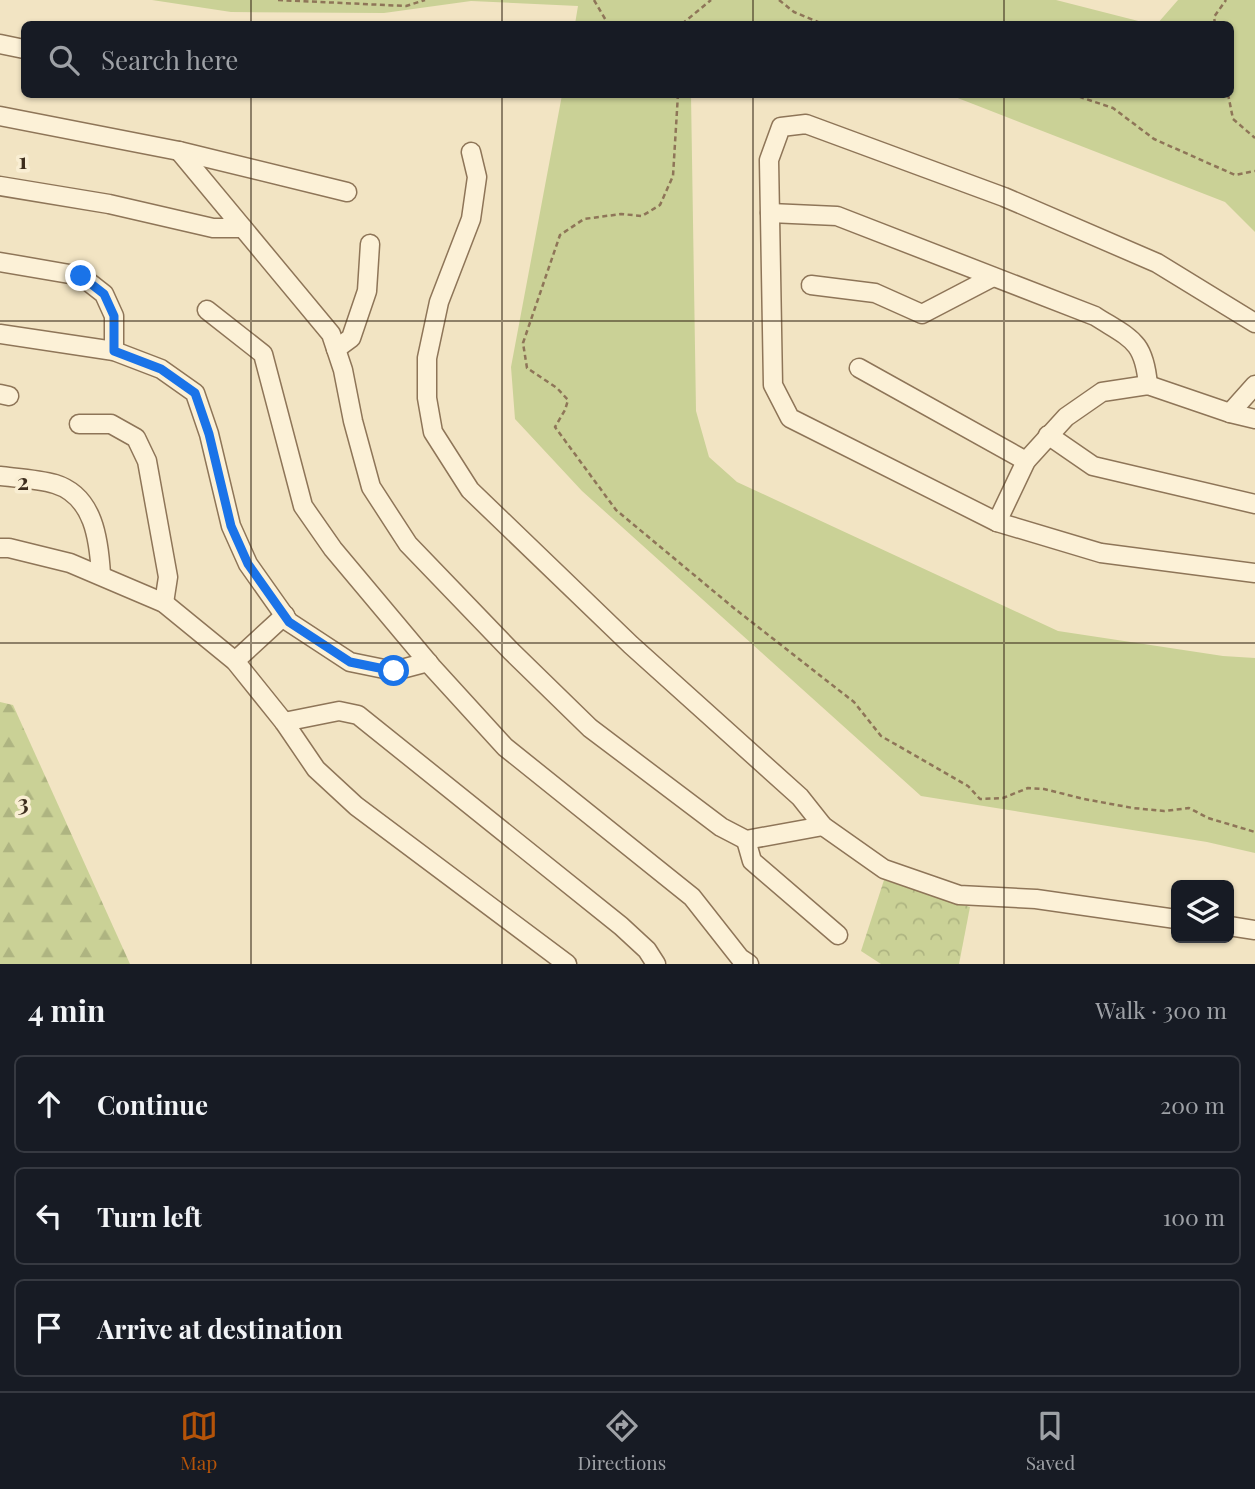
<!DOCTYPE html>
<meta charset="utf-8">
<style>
:root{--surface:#171b24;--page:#20242c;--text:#f1f3f6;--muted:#9ea1a6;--line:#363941;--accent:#b45309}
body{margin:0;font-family:"Playfair Display",serif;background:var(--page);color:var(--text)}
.controls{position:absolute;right:21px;bottom:21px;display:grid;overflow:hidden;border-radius:10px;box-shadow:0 2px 5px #0004}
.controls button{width:63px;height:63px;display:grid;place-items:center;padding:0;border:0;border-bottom:2px solid var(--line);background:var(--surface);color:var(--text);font:35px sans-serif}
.stop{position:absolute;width:21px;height:21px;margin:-16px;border:5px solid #1a73e8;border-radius:50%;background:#fff}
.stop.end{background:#1a73e8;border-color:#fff;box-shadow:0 2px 7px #0008}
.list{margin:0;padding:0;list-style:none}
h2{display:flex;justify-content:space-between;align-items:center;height:91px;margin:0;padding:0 28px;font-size:30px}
h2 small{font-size:23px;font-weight:400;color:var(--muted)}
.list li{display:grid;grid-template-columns:46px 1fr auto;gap:21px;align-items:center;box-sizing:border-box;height:98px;margin:0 14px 14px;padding:0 14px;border:2px solid var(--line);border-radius:10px}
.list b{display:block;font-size:26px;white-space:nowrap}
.list em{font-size:23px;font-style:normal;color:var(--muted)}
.icon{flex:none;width:38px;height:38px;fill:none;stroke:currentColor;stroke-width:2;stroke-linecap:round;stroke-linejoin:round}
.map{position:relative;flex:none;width:1255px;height:964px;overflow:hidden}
.search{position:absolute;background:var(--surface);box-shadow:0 2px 5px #0004;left:21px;right:21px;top:21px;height:77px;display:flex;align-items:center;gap:18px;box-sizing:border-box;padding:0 24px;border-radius:10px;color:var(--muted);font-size:26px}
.sheet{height:427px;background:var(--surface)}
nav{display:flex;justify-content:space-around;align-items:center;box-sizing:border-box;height:98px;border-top:2px solid var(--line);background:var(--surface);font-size:19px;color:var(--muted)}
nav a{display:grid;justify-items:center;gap:4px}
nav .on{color:var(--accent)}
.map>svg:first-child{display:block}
</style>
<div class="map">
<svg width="1255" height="964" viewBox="0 0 1255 964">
<defs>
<pattern id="forest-firs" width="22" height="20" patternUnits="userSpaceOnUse" patternTransform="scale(1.75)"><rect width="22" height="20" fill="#cad196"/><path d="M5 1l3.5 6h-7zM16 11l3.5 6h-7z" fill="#aeb481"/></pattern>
<pattern id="park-crowns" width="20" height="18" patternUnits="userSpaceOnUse" patternTransform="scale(1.75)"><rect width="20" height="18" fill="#cad196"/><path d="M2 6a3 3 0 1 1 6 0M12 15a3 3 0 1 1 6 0" fill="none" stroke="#aeb481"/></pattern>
</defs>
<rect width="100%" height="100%" fill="#f2e4c3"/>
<g fill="#cad196">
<path d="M152,0H1056L1150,24H575L578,6L471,1L384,13L231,12Z"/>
<path d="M1178,0H1255V232L1225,202L950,95L1230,94V24H1157Z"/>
<path d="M562,95H691L696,411L709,457L737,482L1058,631L1223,656L1255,658V853L1207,842L921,796L582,491L515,419L511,367Z"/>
</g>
<path fill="url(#forest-firs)" d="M0,702L13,705L130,964H0Z"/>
<path fill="url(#park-crowns)" d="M884,880L970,907L959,964H881L861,951Z"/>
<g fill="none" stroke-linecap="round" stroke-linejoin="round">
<g stroke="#8e7558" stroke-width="21">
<g id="minor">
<path d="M0,44L24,49"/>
<path d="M0,116L179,151L347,192"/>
<path d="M179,151L331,334L343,370L353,421L371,487L408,544L511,651L590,728L721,827L746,840L823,826"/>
<path d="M471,152L477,177L471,219L439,302L427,358V398L433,432L470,490L631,645L800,797L823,826L884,869L959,895L1036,899L1176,919"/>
<path d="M0,186L109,204L213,228H243"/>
<path d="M770,213L837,216L1095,316C1131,339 1144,340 1148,385"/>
<path d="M0,262L81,276L104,294L114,316V351"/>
<path d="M811,285L875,293L922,314L993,277"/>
<path d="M207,310L263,354L303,506L333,549L432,667L505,747L692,897L740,958L749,964"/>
<path d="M1255,323L1157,263L1004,197L806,124L781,127L769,160L773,385L790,418L997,522L1101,553L1255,573"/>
<path d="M0,334L114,351L161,369L195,393L209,434L231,526L248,564L289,622L350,662L394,671L428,662"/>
<path d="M336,349L351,338L367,291L370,244"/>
<path d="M859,368L1026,461"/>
<path d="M0,394L9,396"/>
<path d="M1230,413L1255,385"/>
<path d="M79,424H111L136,438L147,461L168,577L164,603"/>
<path d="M1048,435L1093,466L1255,504"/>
<path d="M0,476C17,478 38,479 55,484C94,496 99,540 101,575"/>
<path d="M997,522L1026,461L1066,417L1102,392L1148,385L1230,413L1255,419"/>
<path d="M0,548H9L70,563L164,603L235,661L284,722L316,769L356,806L567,964"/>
<path d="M235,661L285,615"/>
<path d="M284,722L339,711L358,715L621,926L647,950L656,964"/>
<path d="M746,840L752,861L838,935"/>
<path d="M1229,926L1255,930"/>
</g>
</g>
<g stroke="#8e7558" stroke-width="2.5" stroke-dasharray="5 3.5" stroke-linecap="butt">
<path d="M278,0L406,6L425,0"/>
<path d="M594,0L608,24"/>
<path d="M779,0L794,12L823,24"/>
<path d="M682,24L711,0"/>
<path d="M1215,24L1214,17L1226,0"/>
<path d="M678,94L673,176L660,205L642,216L621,214L584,219L560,235L523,343L527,368L557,388L568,400L565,410L555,427L616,510L735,609L854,702L881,736L968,786L980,799L1003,798L1028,788L1044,789L1084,799L1133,808L1164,811L1189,808L1208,818L1255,832"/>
<path d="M1071,94L1113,108L1154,139L1235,175L1255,171"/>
<path d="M1228,94L1233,119L1255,138"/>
</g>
<use href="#minor" stroke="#fcf1d7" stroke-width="18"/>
</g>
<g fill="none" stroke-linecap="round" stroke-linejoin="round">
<path stroke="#1a73e8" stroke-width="9" d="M81,276L104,294L114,316V351L161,369L195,393L209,434L231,526L248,564L289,622L350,662L394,671"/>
</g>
<path fill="none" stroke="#3d2d1d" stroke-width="2" stroke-opacity="0.55" d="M251,0V24M502,0V24M753,0V24M1004,0V24M251,94V964M502,94V964M753,94V964M1004,94V964M0,321H1255M0,643H1255"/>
<g font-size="23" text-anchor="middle" font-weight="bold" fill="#3d2d1d" stroke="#f9eed3" stroke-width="7" stroke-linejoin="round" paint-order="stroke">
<text x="23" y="169">1</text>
<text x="23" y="490">2</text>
<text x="23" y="811">3</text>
</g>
</svg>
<div class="controls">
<button><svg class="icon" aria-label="layers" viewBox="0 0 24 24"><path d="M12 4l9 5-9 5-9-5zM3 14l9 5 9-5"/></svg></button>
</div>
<div class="stop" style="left:394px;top:671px"></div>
<div class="stop end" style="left:81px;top:276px"></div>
<div class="search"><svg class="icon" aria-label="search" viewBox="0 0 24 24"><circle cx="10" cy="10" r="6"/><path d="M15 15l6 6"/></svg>Search here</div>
</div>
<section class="sheet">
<h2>4 min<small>Walk · 300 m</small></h2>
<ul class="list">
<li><svg class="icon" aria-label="ahead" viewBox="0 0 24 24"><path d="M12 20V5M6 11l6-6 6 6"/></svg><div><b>Continue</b></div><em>200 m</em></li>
<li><svg class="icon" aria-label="left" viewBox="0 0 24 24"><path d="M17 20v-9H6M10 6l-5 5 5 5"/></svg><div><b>Turn left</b></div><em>100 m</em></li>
<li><svg class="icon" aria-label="arrive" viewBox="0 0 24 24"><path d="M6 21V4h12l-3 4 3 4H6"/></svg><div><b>Arrive at destination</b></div></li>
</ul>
</section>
<nav>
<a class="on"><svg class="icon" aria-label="map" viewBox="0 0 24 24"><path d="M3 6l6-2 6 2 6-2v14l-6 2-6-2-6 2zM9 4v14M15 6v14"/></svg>Map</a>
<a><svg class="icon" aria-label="directions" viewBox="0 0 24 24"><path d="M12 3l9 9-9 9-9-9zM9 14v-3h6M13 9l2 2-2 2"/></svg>Directions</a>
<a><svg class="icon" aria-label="saved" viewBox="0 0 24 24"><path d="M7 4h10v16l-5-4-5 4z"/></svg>Saved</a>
</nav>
